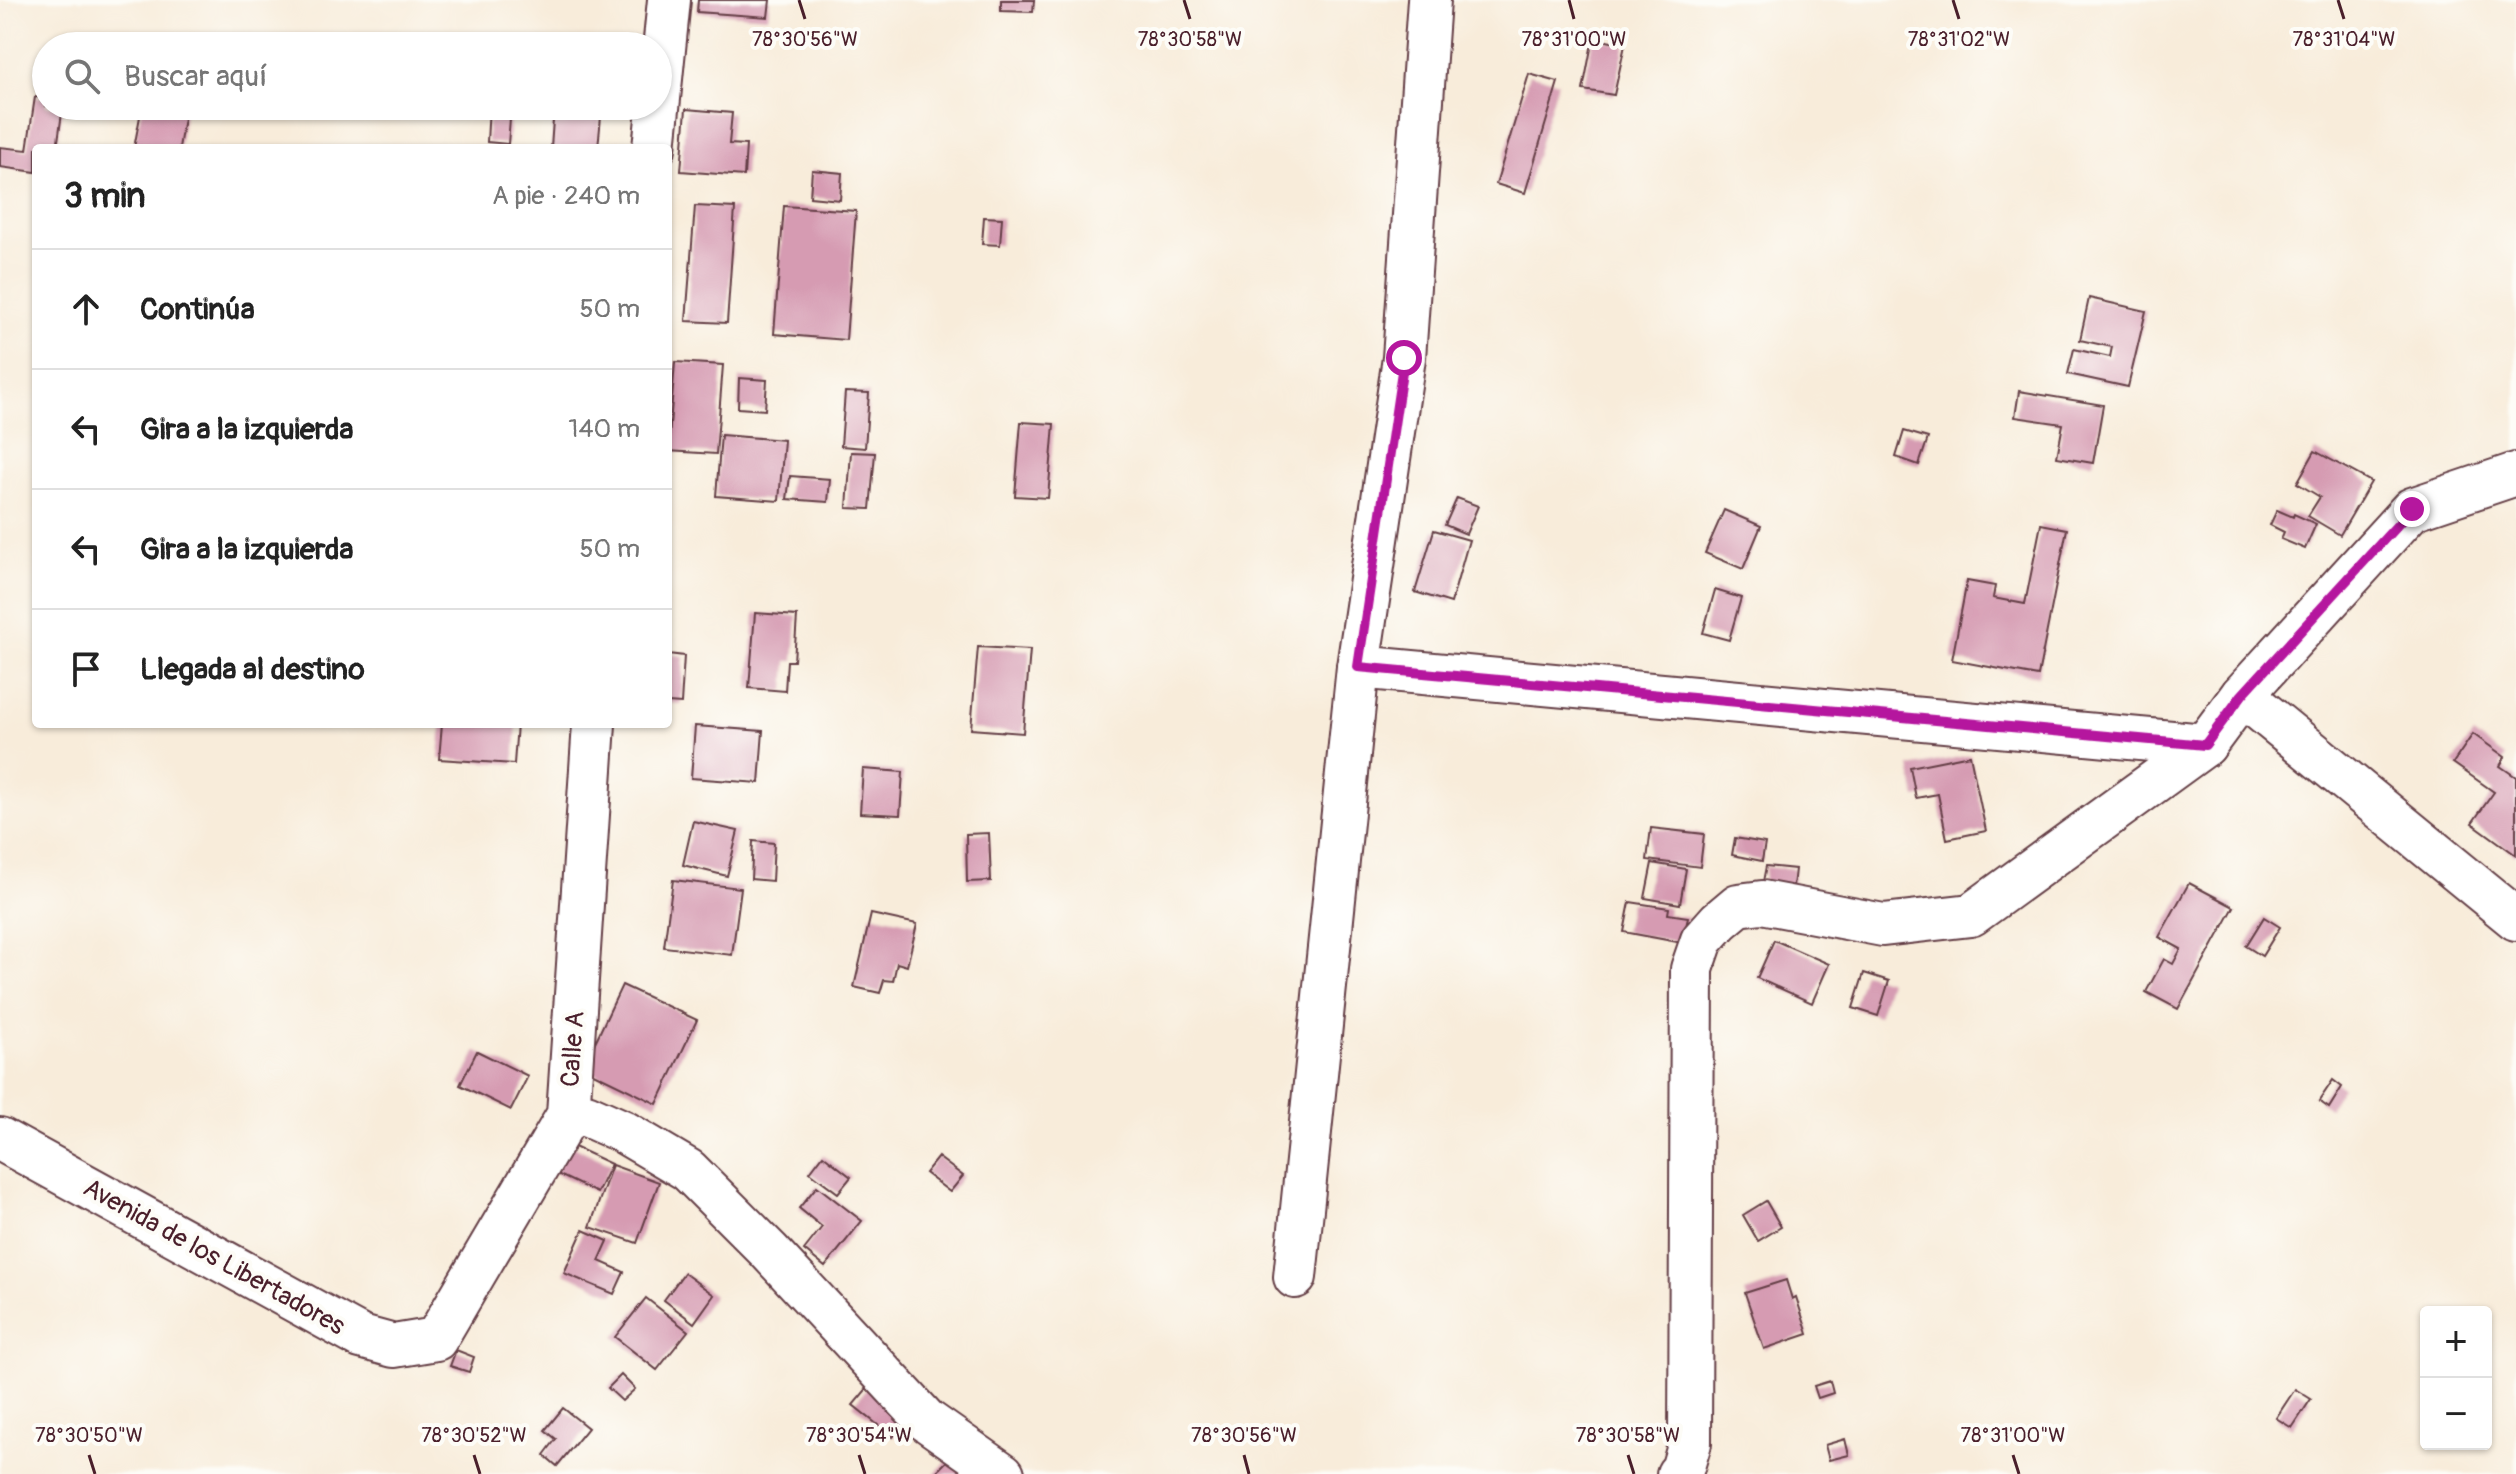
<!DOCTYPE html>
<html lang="es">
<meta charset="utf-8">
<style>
:root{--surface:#fff;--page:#f6f6f6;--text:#222;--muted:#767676;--line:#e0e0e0}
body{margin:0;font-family:Pangolin,sans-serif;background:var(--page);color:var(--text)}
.controls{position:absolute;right:24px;bottom:24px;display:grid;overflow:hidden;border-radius:8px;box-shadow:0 2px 6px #0004}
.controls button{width:72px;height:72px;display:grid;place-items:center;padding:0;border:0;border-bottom:2px solid var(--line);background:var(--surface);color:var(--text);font:40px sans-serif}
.stop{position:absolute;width:24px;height:24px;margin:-18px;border:6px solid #b5179e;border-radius:50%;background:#fff}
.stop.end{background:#b5179e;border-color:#fff;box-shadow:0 2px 8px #0008}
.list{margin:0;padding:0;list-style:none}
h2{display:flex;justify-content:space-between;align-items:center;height:104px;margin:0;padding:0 32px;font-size:34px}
h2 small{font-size:26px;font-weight:400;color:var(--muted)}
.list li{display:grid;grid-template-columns:52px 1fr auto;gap:24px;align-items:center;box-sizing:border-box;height:120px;padding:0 32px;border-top:2px solid var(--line)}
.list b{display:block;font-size:30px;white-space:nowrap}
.list em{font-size:26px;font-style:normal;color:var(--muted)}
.icon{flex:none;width:44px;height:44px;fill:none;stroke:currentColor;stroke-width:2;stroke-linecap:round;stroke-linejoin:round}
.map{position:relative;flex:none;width:2516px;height:1474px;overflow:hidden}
.search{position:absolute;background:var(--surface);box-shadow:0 2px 6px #0004;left:32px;top:32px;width:640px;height:88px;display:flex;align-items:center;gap:20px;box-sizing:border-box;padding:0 28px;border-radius:44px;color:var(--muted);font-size:30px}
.panel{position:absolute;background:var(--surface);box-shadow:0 2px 6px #0004;left:32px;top:144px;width:640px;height:584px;border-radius:8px}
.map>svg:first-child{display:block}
</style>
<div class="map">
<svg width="2516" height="1474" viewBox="0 0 2516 1474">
<rect width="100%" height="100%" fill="#fdfcf7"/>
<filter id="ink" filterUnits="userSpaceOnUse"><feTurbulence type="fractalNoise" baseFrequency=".0125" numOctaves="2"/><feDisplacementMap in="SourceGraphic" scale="16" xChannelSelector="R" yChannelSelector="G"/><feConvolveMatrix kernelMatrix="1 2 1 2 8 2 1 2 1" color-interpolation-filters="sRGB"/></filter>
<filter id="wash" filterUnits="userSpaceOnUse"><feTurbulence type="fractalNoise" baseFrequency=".006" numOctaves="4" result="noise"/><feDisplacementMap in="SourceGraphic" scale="32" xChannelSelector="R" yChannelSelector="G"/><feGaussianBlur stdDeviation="1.8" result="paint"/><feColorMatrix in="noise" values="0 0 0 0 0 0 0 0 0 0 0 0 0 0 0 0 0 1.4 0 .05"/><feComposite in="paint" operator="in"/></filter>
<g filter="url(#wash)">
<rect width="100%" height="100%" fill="#f8ecda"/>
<g id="blocks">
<g fill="#d69bb2">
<path d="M698,0H770L768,17L697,12Z"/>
<path d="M1001,0H1034L1033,12L1001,11Z"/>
<path d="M1593,38L1625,45L1614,95L1583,90Z"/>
<path d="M1529,74L1558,82L1525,193L1496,184Z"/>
<path d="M35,97L46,98V106H63L57,148H36V172L0,167V147L27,150Z"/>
<path d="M142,106H186L179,148H134Z"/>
<path d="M489,106H511L508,144L487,142Z"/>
<path d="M554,106H602L598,148H551Z"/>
<path d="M686,109L732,113L729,144L746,145L744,176L681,171Z"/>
<path d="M812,170L842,173L840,200L810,197Z"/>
<path d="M695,206L735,208L727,323L686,321Z"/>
<path d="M784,206L856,211L846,340L774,334Z"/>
<path d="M984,217L1002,218L1000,245L982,244Z"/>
<path d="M2089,298L2146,311L2128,387L2068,374L2074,349L2110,357L2112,347L2080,340Z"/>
<path d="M675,362L723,365L716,454L668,451Z"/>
<path d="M739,378L767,380L765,410L738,408Z"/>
<path d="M2019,391L2103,405L2093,463L2057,457L2063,424L2015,417Z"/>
<path d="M845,392L869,393L865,448L841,446Z"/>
<path d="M1021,422L1054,424L1048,498L1015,496Z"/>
<path d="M1904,431L1928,438L1919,465L1896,457Z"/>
<path d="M721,435L784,440L779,501L716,496Z"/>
<path d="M2315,451L2371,482L2340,535L2308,516L2320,497L2297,483Z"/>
<path d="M851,452L875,453L870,509L847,508Z"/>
<path d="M790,476L830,479L828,502L787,499Z"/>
<path d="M1457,498L1478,506L1466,534L1445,525Z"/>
<path d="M1724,510L1761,526L1743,569L1705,553Z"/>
<path d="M2277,510L2293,517L2294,514L2316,524L2305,549L2281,539L2284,532L2270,525Z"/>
<path d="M2041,524L2067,529L2038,676L1952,660L1967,581L1995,586L1993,598L2025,604Z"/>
<path d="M1434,530L1469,540L1451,603L1415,592Z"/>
<path d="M1715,590L1741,598L1729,640L1703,633Z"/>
<path d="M755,613L797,616L794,661H787L785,691L749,688Z"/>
<path d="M978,647L1030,650L1023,733L971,729Z"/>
<path d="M668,654L684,656L681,704L668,703Z"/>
<path d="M442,724H517L514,764L439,759Z"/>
<path d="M695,726L763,731L759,783L691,778Z"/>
<path d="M2473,734L2505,757L2500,766L2516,777V855L2472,823L2494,792L2453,763Z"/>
<path d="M1970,755L1986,831L1947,839L1938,794L1916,798L1910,767Z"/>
<path d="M863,769L903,772L900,815L860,813Z"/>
<path d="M693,821L738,831L727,876L683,865Z"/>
<path d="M1651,828L1704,834L1700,867L1647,860Z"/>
<path d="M989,833L991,881L967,882L966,834Z"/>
<path d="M1735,838L1765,843L1762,861L1732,855Z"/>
<path d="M753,841L774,843L772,881L751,879Z"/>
<path d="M1652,863L1686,869L1680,904L1645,898Z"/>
<path d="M1766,866L1795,869L1793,886L1763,882Z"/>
<path d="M673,880L741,888L732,955L664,947Z"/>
<path d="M2189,883L2234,907L2178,1009L2146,992L2164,959L2173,964L2181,949L2159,937Z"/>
<path d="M1630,902L1669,908L1668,914L1688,917L1683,943L1624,932Z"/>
<path d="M871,914L917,924L907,966L897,963L893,981L884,980L880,993L854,987Z"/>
<path d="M2264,917L2280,927L2262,956L2246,946Z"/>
<path d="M1774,940L1829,964L1812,1003L1757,978Z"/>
<path d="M1864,973L1889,981L1878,1016L1853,1008Z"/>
<path d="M622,985L697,1020L657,1104L583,1068Z"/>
<path d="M477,1051L528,1076L511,1110L460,1085Z"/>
<path d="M2333,1080L2342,1087L2329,1108L2319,1101Z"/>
<path d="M568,1144L611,1164L597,1193L555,1173Z"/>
<path d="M823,1155L851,1177L838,1193L810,1172Z"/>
<path d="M938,1157L963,1176L950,1192L925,1173Z"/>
<path d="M612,1165L659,1182L637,1243L590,1227Z"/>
<path d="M817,1186L862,1221L825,1267L804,1250L822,1227L799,1208Z"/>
<path d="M1766,1201L1781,1227L1758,1241L1743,1215Z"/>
<path d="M583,1230L608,1241L599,1261L624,1272L614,1294L564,1273Z"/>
<path d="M684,1273L714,1295L694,1323L664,1300Z"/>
<path d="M1786,1280L1792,1299L1796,1297L1808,1334L1764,1349L1745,1293Z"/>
<path d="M646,1298L688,1331L657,1370L615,1337Z"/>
<path d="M456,1350L474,1357L469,1372L450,1366Z"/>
<path d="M621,1375L635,1389L622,1401L608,1388Z"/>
<path d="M1830,1381L1833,1393L1818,1398L1814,1386Z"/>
<path d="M870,1385L910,1417L893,1437L853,1405Z"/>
<path d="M2295,1389L2311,1399L2292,1428L2276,1418Z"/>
<path d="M563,1408L588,1428L557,1466L544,1455L556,1439L545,1430Z"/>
<path d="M1845,1439L1849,1455L1829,1460L1825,1445Z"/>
<path d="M957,1451L980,1474H934Z"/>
</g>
</g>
</g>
<g filter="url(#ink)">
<use href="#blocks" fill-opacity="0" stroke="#643e45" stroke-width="2"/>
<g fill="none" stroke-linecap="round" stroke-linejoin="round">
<g stroke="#643e45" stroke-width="46">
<g id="street">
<path d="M654,148L669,0"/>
<path d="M1358,667L2205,745"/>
<path d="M2242,695L2516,919"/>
<path d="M568,1115H586L622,1131L688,1170L769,1251L926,1420L1003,1474"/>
<path d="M0,1139L361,1337L394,1346L436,1339L568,1115L594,724"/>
<path d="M1295,1277L1358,667L1404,358L1429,0"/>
<path d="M1678,1474L1682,1470L1690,1443L1692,969L1702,940L1719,921L1738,905L1762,902L1883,925L1971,915L2205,745L2242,695L2412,509L2516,474"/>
</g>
</g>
<use href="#street" stroke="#fff" stroke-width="42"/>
</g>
</g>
<g fill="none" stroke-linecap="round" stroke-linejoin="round" filter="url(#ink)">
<path stroke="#b5179e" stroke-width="10" d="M1404,358L1358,667L2205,745L2242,695L2412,509"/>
</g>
<path fill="none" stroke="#4a1f2b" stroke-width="3" d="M799,0L805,19M1184,0L1190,19M1569,0L1574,19M1953,0L1959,19M2338,0L2344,19M89,1455L95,1474M474,1455L480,1474M859,1455L865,1474M1244,1455L1249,1474M1628,1455L1634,1474M2013,1455L2019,1474"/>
<g text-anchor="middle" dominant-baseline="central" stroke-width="8" stroke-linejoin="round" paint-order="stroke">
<g font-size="26" fill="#4a1f2b" stroke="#fdfcf7">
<text transform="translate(573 1049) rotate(-86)">Calle A</text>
<text transform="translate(214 1257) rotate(29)">Avenida de los Libertadores</text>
</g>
</g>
<g font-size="20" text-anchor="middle" fill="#4a1f2b" stroke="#fdfcf7" stroke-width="8" stroke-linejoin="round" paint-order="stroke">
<text x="805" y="46">78°30'56"W</text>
<text x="1190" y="46">78°30'58"W</text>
<text x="1574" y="46">78°31'00"W</text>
<text x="1959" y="46">78°31'02"W</text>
<text x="2344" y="46">78°31'04"W</text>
<text x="89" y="1442">78°30'50"W</text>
<text x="474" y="1442">78°30'52"W</text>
<text x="859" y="1442">78°30'54"W</text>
<text x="1244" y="1442">78°30'56"W</text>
<text x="1628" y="1442">78°30'58"W</text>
<text x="2013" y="1442">78°31'00"W</text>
</g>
</svg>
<div class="controls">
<button>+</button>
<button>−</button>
</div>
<div class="stop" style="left:1404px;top:358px"></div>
<div class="stop end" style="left:2412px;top:509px"></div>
<div class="search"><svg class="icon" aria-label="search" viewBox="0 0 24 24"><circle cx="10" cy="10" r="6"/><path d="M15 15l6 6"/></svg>Buscar aquí</div>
<section class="panel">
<h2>3 min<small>A pie · 240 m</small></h2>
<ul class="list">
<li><svg class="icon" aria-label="ahead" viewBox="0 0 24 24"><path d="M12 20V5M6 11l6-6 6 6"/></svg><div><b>Continúa</b></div><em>50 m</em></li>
<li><svg class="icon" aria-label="left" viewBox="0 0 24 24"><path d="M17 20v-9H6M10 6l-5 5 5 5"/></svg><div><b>Gira a la izquierda</b></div><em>140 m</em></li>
<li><svg class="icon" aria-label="left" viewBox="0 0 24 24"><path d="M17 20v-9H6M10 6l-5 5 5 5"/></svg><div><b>Gira a la izquierda</b></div><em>50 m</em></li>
<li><svg class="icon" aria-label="arrive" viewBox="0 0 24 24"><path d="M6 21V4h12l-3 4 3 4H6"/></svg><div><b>Llegada al destino</b></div></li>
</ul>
</section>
</div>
